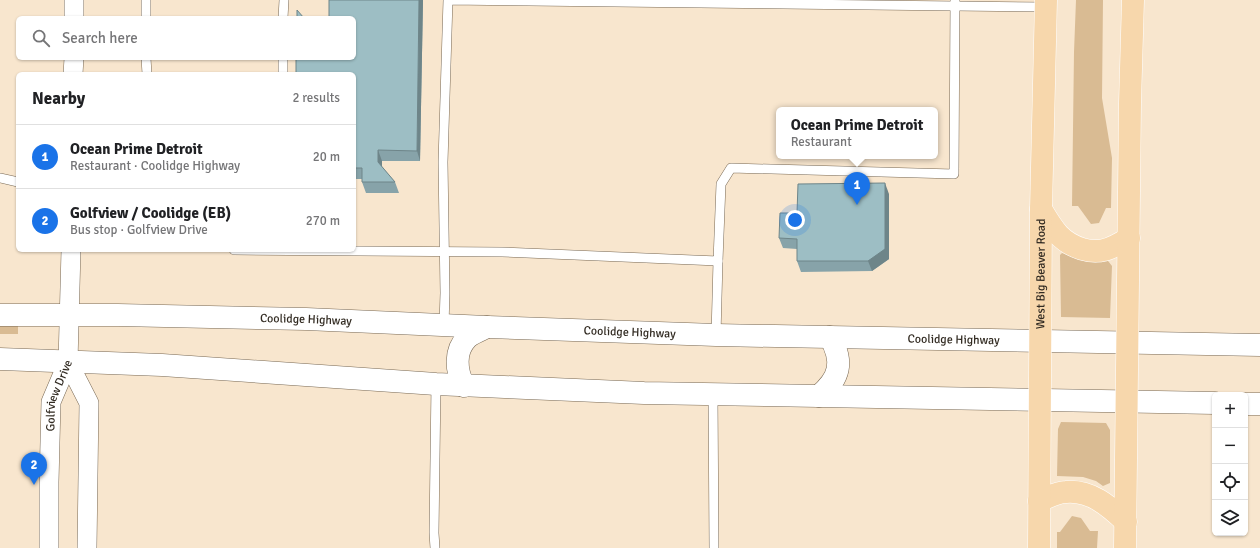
<!DOCTYPE html>
<meta charset="utf-8">
<style>
:root{--surface:#fff;--page:#f2f2f2;--text:#202124;--muted:#757577;--line:#e0e0e0;--accent:#1a73e8}
body{margin:0;font-family:Signika,sans-serif;background:var(--page);color:var(--text)}
.controls{position:absolute;right:12px;bottom:12px;display:grid;overflow:hidden;border-radius:6px;box-shadow:0 1px 3px #0004}
.controls button{width:36px;height:36px;display:grid;place-items:center;padding:0;border:0;border-bottom:1px solid var(--line);background:var(--surface);color:var(--text);font:20px sans-serif}
.you{position:absolute;left:795px;top:220px;width:14px;height:14px;margin:-10px;border:3px solid #fff;border-radius:50%;background:#1a73e8;box-shadow:0 0 0 6px #1a73e833}
.badge{display:grid;place-items:center;width:26px;height:26px;border-radius:50%;background:var(--accent);color:#fff;font-size:13px;font-weight:700}
.pin{position:absolute;translate:-50% -33px;filter:drop-shadow(0 1px 2px #0008)}
.pin::after{content:'';position:absolute;top:21px;width:14px;height:12px;background:inherit;clip-path:polygon(0 0,100% 0,50% 100%)}
.popup{position:absolute;left:776px;top:107px;width:162px;height:52px;box-sizing:border-box;display:grid;place-content:center;border-radius:6px;background:var(--surface);filter:drop-shadow(0 1px 3px #0005);font-size:13px;white-space:nowrap;color:var(--muted)}
.popup b{font-size:15px;color:var(--text)}
.popup::after{content:'';position:absolute;left:50%;top:100%;margin-left:-8px;border:8px solid transparent;border-top-color:var(--surface)}
.list{margin:0;padding:0;list-style:none}
h2{display:flex;justify-content:space-between;align-items:center;height:52px;margin:0;padding:0 16px;font-size:17px}
h2 small{font-size:13px;font-weight:400;color:var(--muted)}
.list li{display:grid;grid-template-columns:26px 1fr auto;gap:12px;align-items:center;box-sizing:border-box;height:64px;padding:0 16px;border-top:1px solid var(--line)}
.list b{display:block;font-size:15px;white-space:nowrap}
.list p{margin:0;font-size:13px;white-space:nowrap;color:var(--muted)}
.list em{font-size:13px;font-style:normal;color:var(--muted)}
.icon{flex:none;width:22px;height:22px;fill:none;stroke:currentColor;stroke-width:2;stroke-linecap:round;stroke-linejoin:round}
.map{position:relative;flex:none;width:1260px;height:548px;overflow:hidden}
.search{position:absolute;background:var(--surface);box-shadow:0 1px 3px #0004;left:16px;top:16px;width:340px;height:44px;display:flex;align-items:center;gap:10px;box-sizing:border-box;padding:0 14px;border-radius:6px;color:var(--muted);font-size:15px}
.panel{position:absolute;background:var(--surface);box-shadow:0 1px 3px #0004;left:16px;top:72px;width:340px;height:180px;border-radius:6px}
.map>svg:first-child{display:block}
</style>
<div class="map">
<svg width="1260" height="548" viewBox="0 0 1260 548">
<rect width="100%" height="100%" fill="#f8e6ce"/>
<g fill="#d9bb93">
<path d="M1076,0H1103L1102,98L1112,158L1111,208H1106L1099,223L1091,224L1078,206H1072L1074,52Z"/>
<path d="M1062,253C1081,261 1088,264 1108,261L1112,266L1110,318L1061,317L1060,255Z"/>
<rect x="0" y="325" width="18" height="9"/>
<path d="M1061,422L1106,423L1110,430V483L1103,486L1096,481L1083,477L1057,476L1058,429Z"/>
<path d="M1072,516L1081,518L1090,531H1098L1097,548H1057V532H1060Z"/>
</g>
<g fill="none" stroke-linecap="round" stroke-linejoin="round">
<g stroke="#796954" stroke-width="10">
<g id="service">
<path d="M146,0V18"/>
<path d="M283,18L284,0"/>
<path d="M146,58L147,74"/>
<path d="M283,74V58"/>
<path d="M0,178L18,182"/>
<path d="M234,250L502,252L718,261L721,184L731,168L954,174L955,0"/>
<path d="M444,325L445,293L443,162L448,0L1046,7"/>
<path d="M716,335L718,261"/>
<path d="M713,394L714,548"/>
<path d="M435,548L434,533L436,384"/>
</g>
</g>
<g stroke="#796954" stroke-width="20">
<g id="minor">
<path d="M74,18V0"/>
<path d="M73,74L74,58"/>
<path d="M68,362L89,403L87,548"/>
<path id="s1" d="M49,548V482L51,402L68,362L71,250"/>
</g>
</g>
<g stroke="#796954" stroke-width="23">
<g id="secondary">
<path id="s2" d="M0,315H118L306,319L487,327L716,335L1260,345"/>
<path d="M0,359L162,365L436,384L644,393L1215,403"/>
<path d="M464,386C456,371 454,351 467,338C472,333 481,330 487,327"/>
<path d="M819,396C840,378 844,362 830,337"/>
<path d="M1245,404H1260"/>
</g>
</g>
<g stroke="#fff" stroke-width="23">
<g id="primary">
<path d="M1041,209C1053,229 1060,242 1082,249C1089,251 1097,252 1104,250C1113,248 1121,243 1129,238"/>
<path d="M1039,501C1047,498 1057,492 1066,492C1091,490 1109,506 1126,522"/>
<path id="s3" d="M1039,548L1041,209L1046,0"/>
<path d="M1125,548L1130,103L1133,0"/>
</g>
</g>
<use href="#service" stroke="#fff" stroke-width="9"/>
<use href="#minor" stroke="#fff" stroke-width="19"/>
<use href="#secondary" stroke="#fff" stroke-width="22"/>
<use href="#primary" stroke="#f7d7ac" stroke-width="22"/>
</g>
<g fill="#87a3a9">
<path d="M329,0H423L420,161H382V167L395,182L399,193H366L362,182V179H354V58Z"/>
<path d="M889,194V259L872,271L801,272L797,261V249L783,248L779,238L797,213Z"/>
</g>
<g fill="#6e8589">
<path d="M419,0H423L420,161L417,151Z"/>
<path d="M378,150L382,161V172L378,162Z"/>
<path d="M885,183L889,194V259L872,271L868,261Z"/>
</g>
<g fill="#9dbec4" stroke="#6e8589">
<path d="M329,0H419L417,151L378,150V162L395,182H362V168H354V74H296V58H354V18H329Z"/>
<path d="M297,10L304,18H297Z"/>
<path d="M885,183V249L868,261H797V239L779,238L780,213H797L798,184Z"/>
</g>
<g text-anchor="middle" dominant-baseline="central" stroke-width="3" stroke-linejoin="round" paint-order="stroke">
<g font-size="12" fill="#322b22" stroke="#f8e6ce">
<text stroke="none"><textPath href="#s3" startOffset="274">West Big Beaver Road</textPath></text>
<text stroke="none"><textPath href="#s2" startOffset="306">Coolidge Highway</textPath></text>
<text stroke="none"><textPath href="#s2" startOffset="630">Coolidge Highway</textPath></text>
<text stroke="none"><textPath href="#s2" startOffset="954">Coolidge Highway</textPath></text>
<text stroke="none"><textPath href="#s1" startOffset="154">Golfview Drive</textPath></text>
</g>
</g>
</svg>
<div class="controls">
<button>+</button>
<button>−</button>
<button><svg class="icon" aria-label="locate" viewBox="0 0 24 24"><circle cx="12" cy="12" r="6"/><path d="M12 2v4M12 18v4M2 12h4M18 12h4"/></svg></button>
<button><svg class="icon" aria-label="layers" viewBox="0 0 24 24"><path d="M12 4l9 5-9 5-9-5zM3 14l9 5 9-5"/></svg></button>
</div>
<div class="you"></div>
<div class="pin badge" style="left:857px;top:205px">1</div>
<div class="popup"><b>Ocean Prime Detroit</b>Restaurant</div>
<div class="pin badge" style="left:34px;top:485px">2</div>
<div class="search"><svg class="icon" aria-label="search" viewBox="0 0 24 24"><circle cx="10" cy="10" r="6"/><path d="M15 15l6 6"/></svg>Search here</div>
<section class="panel">
<h2>Nearby<small>2 results</small></h2>
<ul class="list">
<li><span class="badge">1</span><div><b>Ocean Prime Detroit</b><p>Restaurant · Coolidge Highway</p></div><em>20 m</em></li>
<li><span class="badge">2</span><div><b>Golfview / Coolidge (EB)</b><p>Bus stop · Golfview Drive</p></div><em>270 m</em></li>
</ul>
</section>
</div>
